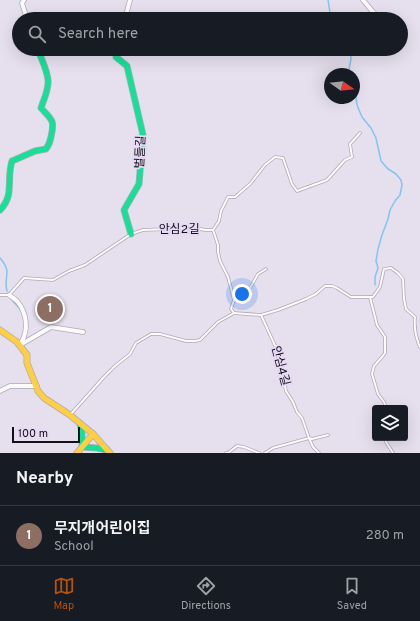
<!DOCTYPE html>
<meta charset="utf-8">
<style>
:root{--surface:#171b24;--page:#242831;--text:#f1f3f6;--muted:#9ea1a6;--line:#363941;--accent:#b45309}
body{margin:0;font-family:Overpass,"Noto Sans KR",sans-serif;background:var(--page);color:var(--text)}
.controls{position:absolute;right:12px;bottom:12px;display:grid;overflow:hidden;border-radius:4px;box-shadow:0 4px 16px #0002}
.controls button{width:36px;height:36px;display:grid;place-items:center;padding:0;border:0;border-bottom:1px solid var(--line);background:var(--surface);color:var(--text);font:20px sans-serif}
.compass{position:absolute;left:324px;top:68px;width:36px;height:36px;border-radius:50%;background:var(--surface);box-shadow:0 4px 16px #0002;rotate:104deg}
.scale{position:absolute;left:12px;bottom:10px;width:68px;box-sizing:border-box;padding-left:4px;border:2px solid #141019;border-top:0;font-size:11px;line-height:14px;white-space:nowrap;color:#141019;-webkit-text-stroke:3px #e5d9f4;paint-order:stroke}
.you{position:absolute;left:242px;top:294px;width:14px;height:14px;margin:-10px;border:3px solid #fff;border-radius:50%;background:#1a73e8;box-shadow:0 0 0 6px #1a73e833}
.badge{display:grid;place-items:center;width:26px;height:26px;border-radius:50%;background:var(--accent);color:#fff;font-size:13px;font-weight:700}
.pin{position:absolute;translate:-50% -50%;border:2px solid #fff;box-shadow:0 1px 4px #0006}
.list{margin:0;padding:0;list-style:none}
h2{display:flex;justify-content:space-between;align-items:center;height:52px;margin:0;padding:0 16px;font-size:17px}
h2 small{font-size:13px;font-weight:400;color:var(--muted)}
.list li{display:grid;grid-template-columns:26px 1fr auto;gap:12px;align-items:center;box-sizing:border-box;height:60px;padding:0 16px;border-top:1px solid var(--line)}
.list b{display:block;font-size:15px;white-space:nowrap}
.list p{margin:0;font-size:13px;white-space:nowrap;color:var(--muted)}
.list em{font-size:13px;font-style:normal;color:var(--muted)}
.icon{flex:none;width:22px;height:22px;fill:none;stroke:currentColor;stroke-width:2;stroke-linecap:round;stroke-linejoin:round}
.map{position:relative;flex:none;width:420px;height:453px;overflow:hidden}
.search{position:absolute;background:var(--surface);box-shadow:0 4px 16px #0002;left:12px;right:12px;top:12px;height:44px;display:flex;align-items:center;gap:10px;box-sizing:border-box;padding:0 14px;border-radius:22px;color:var(--muted);font-size:15px}
.sheet{height:112px;background:var(--surface)}
nav{display:flex;justify-content:space-around;align-items:center;box-sizing:border-box;height:56px;border-top:1px solid var(--line);background:var(--surface);font-size:11px;color:var(--muted)}
nav a{display:grid;justify-items:center;gap:2px}
nav .on{color:var(--accent)}
.map>svg:first-child{display:block}
</style>
<div class="map">
<svg width="420" height="453" viewBox="0 0 420 453">
<rect width="100%" height="100%" fill="#e6dfee"/>
<g fill="none" stroke-linecap="round" stroke-linejoin="round">
<g stroke="#85c3f1" stroke-width="1.5">
<path d="M328,0L331,19"/>
<path d="M348,74L351,59L350,49"/>
<path d="M354,88L356,97L357,105L362,117L371,128L376,138L381,161L388,169L396,174L401,180L402,185L400,195L395,201L390,210L388,219L382,235L378,249L376,261L378,268L375,277V285"/>
<path d="M0,258C13,273 3,276 7,291"/>
<path d="M11,299L20,309"/>
</g>
<g stroke="#b0aab5" stroke-width="3.5">
<g id="lane">
<path d="M213,230L218,245V252L220,261L228,277L231,288L234,300L231,309L234,313"/>
<path d="M0,295H9L24,278L53,280L69,271L85,265L131,234L143,230L196,228L205,230H213L219,221L221,211L228,197H235L250,184L265,165L275,157L283,158L292,184L297,191L327,180L345,160L352,157L350,144L360,133"/>
<path d="M370,297L377,325L385,337V353L382,357L374,366L372,374L378,394L384,402L386,408"/>
<path d="M234,300L250,288L258,274L266,269"/>
<path d="M261,315L277,350L279,365L283,377L286,391L293,402L297,412L302,418L309,438L273,448L265,453"/>
<path d="M71,414L104,377L115,366L130,354L136,343L151,334H160L186,341H195L200,340L218,322L234,313L261,315L278,310L306,299L316,294L325,286H332L337,288L351,297H373L380,287L384,269L391,268L398,273L403,279L404,299L406,309L415,317C414,327 416,338 420,347"/>
<path d="M386,438V442L393,453"/>
<path d="M226,453H228L237,446L244,447L259,453"/>
<path d="M319,453L313,447L309,438L312,439L328,435"/>
</g>
</g>
<g stroke="#b0aab5" stroke-width="5.5">
<g id="street">
<path d="M24,0L22,3L27,19"/>
<path d="M363,0L373,12L381,19"/>
<path d="M125,19L130,0"/>
<path d="M9,295C12,297 15,299 17,301C27,313 29,330 21,343"/>
<path d="M20,345L51,327L83,332"/>
<path d="M0,391L10,386H37"/>
</g>
</g>
<g stroke="#b0aab5" stroke-width="7">
<g id="fast">
<path d="M118,49L116,57L127,66L143,135L139,184L124,210L131,234"/>
<path d="M0,210C15,195 6,180 12,161L35,151L46,149C49,145 50,142 51,137C55,120 52,120 41,108C44,99 49,89 48,80C47,69 41,59 38,49"/>
<path d="M80,424L82,433V447L97,448L107,450"/>
</g>
</g>
<g stroke="#b0aab5" stroke-width="7">
<g id="slow">
<path d="M0,330L17,342L27,355V363L38,391L44,398L70,415L93,434L110,453"/>
<path d="M77,453L93,434"/>
</g>
</g>
<use href="#lane" stroke="#fbfafc" stroke-width="2"/>
<use href="#street" stroke="#fbfafc" stroke-width="4"/>
<use href="#fast" stroke="#16e098" stroke-width="5.5"/>
<use href="#slow" stroke="#ffcf43" stroke-width="5.5"/>
</g>
<g text-anchor="middle" dominant-baseline="central" stroke-width="3.5" stroke-linejoin="round" paint-order="stroke">
<g font-size="12" fill="#141019" stroke="#e5d9f4">
<text transform="translate(141 152) rotate(-87)">벌들길</text>
<text x="179" y="230">안심2길</text>
<text transform="translate(280 366) rotate(75)">안심4길</text>
</g>
</g>
</svg>
<div class="controls">
<button><svg class="icon" aria-label="layers" viewBox="0 0 24 24"><path d="M12 4l9 5-9 5-9-5zM3 14l9 5 9-5"/></svg></button>
</div>
<svg class="compass" viewBox="-18 -18 36 36"><path d="M0-13l5 13h-10z" fill="#e53935"/><path d="M0 13l5-13h-10z" fill="#9ea1a6"/></svg>
<div class="scale">100 m</div>
<div class="you"></div>
<div class="pin badge" style="left:50px;top:309px;background:#8d6e63">1</div>
<div class="search"><svg class="icon" aria-label="search" viewBox="0 0 24 24"><circle cx="10" cy="10" r="6"/><path d="M15 15l6 6"/></svg>Search here</div>
</div>
<section class="sheet">
<h2>Nearby<small></small></h2>
<ul class="list">
<li><span class="badge" style="background:#8d6e63">1</span><div><b>무지개어린이집</b><p>School</p></div><em>280 m</em></li>
</ul>
</section>
<nav>
<a class="on"><svg class="icon" aria-label="map" viewBox="0 0 24 24"><path d="M3 6l6-2 6 2 6-2v14l-6 2-6-2-6 2zM9 4v14M15 6v14"/></svg>Map</a>
<a><svg class="icon" aria-label="directions" viewBox="0 0 24 24"><path d="M12 3l9 9-9 9-9-9zM9 14v-3h6M13 9l2 2-2 2"/></svg>Directions</a>
<a><svg class="icon" aria-label="saved" viewBox="0 0 24 24"><path d="M7 4h10v16l-5-4-5 4z"/></svg>Saved</a>
</nav>
